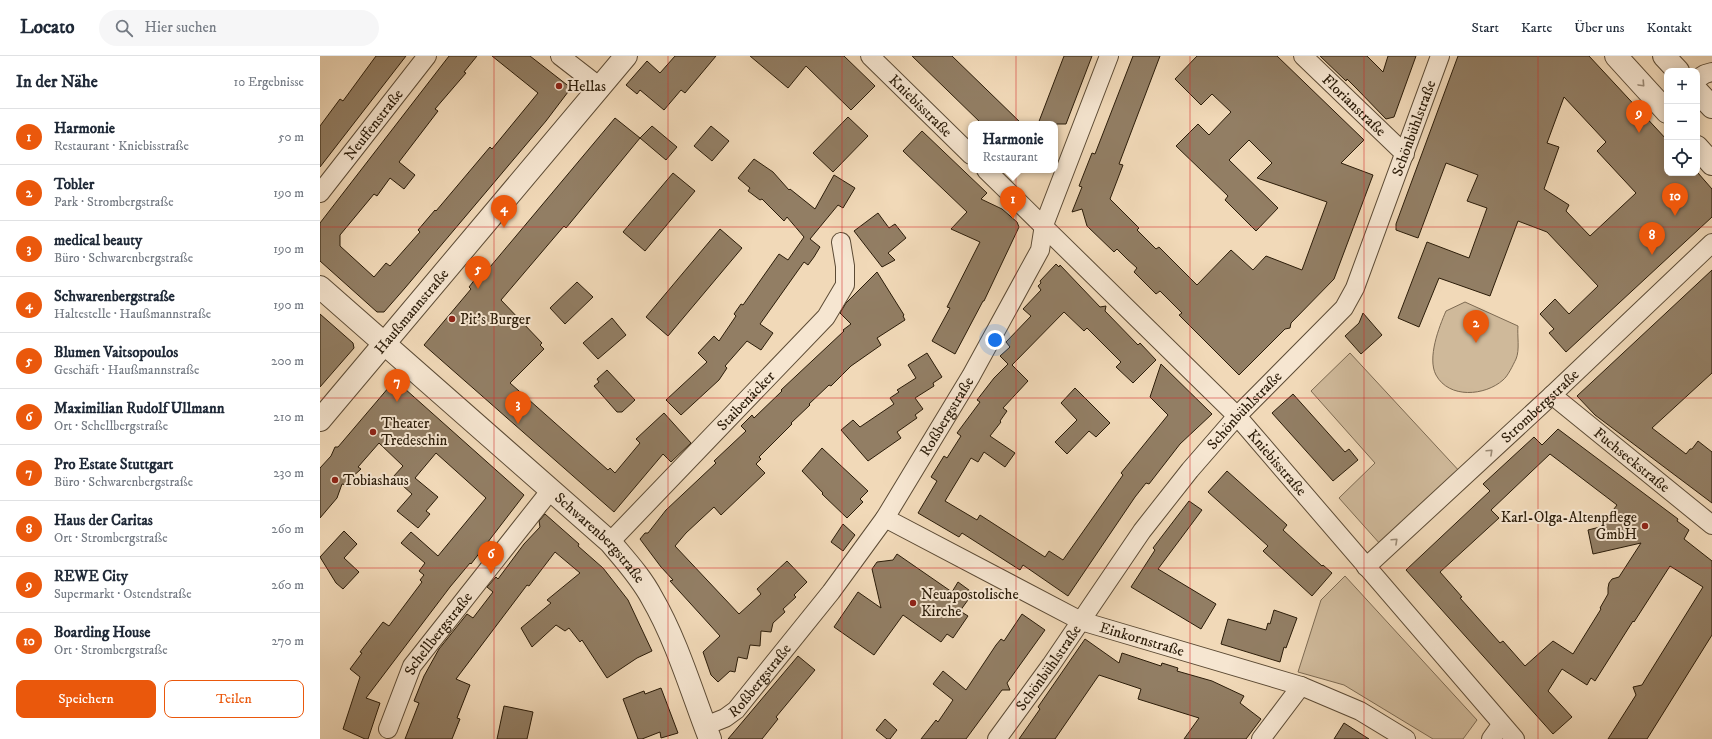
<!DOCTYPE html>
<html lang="de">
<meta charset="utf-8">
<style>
:root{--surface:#fff;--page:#f6f6f7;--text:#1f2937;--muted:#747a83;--line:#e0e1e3;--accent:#ea580c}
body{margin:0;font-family:"IM FELL DW Pica",serif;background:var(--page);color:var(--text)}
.controls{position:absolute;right:12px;top:12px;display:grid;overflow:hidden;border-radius:8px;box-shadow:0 2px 10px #0003}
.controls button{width:36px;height:36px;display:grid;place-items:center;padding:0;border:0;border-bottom:1px solid var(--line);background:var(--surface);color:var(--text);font:20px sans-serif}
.you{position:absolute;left:675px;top:284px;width:14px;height:14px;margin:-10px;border:3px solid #fff;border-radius:50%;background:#1a73e8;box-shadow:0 0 0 6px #1a73e833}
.badge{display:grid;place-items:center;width:26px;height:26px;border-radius:50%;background:var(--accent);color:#fff;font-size:13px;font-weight:700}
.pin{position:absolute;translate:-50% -33px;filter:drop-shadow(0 1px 2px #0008)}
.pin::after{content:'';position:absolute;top:21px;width:14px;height:12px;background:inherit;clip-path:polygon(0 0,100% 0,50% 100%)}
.popup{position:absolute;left:648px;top:65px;width:90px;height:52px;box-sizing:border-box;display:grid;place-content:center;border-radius:8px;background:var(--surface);filter:drop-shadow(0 1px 3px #0005);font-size:13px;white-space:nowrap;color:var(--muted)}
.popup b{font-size:15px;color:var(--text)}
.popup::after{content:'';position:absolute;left:50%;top:100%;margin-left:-8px;border:8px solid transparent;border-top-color:var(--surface)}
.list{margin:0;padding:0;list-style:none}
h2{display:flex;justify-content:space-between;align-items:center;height:52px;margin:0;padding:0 16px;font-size:17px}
h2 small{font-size:13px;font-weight:400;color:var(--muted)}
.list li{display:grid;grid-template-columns:26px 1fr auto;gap:12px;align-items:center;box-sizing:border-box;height:56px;padding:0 16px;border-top:1px solid var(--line)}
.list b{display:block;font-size:15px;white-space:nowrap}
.list p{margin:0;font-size:13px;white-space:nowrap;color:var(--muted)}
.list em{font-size:13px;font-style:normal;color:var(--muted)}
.actions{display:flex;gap:8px;padding:12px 16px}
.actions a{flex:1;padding:9px 0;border:1px solid var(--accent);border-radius:8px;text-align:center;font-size:14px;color:var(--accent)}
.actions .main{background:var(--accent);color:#fff}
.icon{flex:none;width:22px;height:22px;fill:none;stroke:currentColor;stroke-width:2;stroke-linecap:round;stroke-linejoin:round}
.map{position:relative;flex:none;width:1392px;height:683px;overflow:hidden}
header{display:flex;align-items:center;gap:24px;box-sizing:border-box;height:56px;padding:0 20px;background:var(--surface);border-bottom:1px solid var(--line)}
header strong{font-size:19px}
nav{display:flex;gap:22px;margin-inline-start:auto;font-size:14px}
.search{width:280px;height:36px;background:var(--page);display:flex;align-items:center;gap:10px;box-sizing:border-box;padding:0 14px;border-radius:22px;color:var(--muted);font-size:15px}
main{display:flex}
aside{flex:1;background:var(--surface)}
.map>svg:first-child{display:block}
</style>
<header>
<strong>Locato</strong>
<div class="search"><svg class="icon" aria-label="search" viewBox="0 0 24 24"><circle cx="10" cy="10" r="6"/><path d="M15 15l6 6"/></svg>Hier suchen</div>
<nav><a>Start</a><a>Karte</a><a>Über uns</a><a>Kontakt</a></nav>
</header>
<main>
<aside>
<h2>In der Nähe<small>10 Ergebnisse</small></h2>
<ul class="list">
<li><span class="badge">1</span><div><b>Harmonie</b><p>Restaurant · Kniebisstraße</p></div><em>50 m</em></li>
<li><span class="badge">2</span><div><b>Tobler</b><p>Park · Strombergstraße</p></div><em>190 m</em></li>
<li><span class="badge">3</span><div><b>medical beauty</b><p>Büro · Schwarenbergstraße</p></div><em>190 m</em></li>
<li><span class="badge">4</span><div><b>Schwarenbergstraße</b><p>Haltestelle · Haußmannstraße</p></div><em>190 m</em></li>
<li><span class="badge">5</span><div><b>Blumen Vaitsopoulos</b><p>Geschäft · Haußmannstraße</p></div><em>200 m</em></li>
<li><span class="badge">6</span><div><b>Maximilian Rudolf Ullmann</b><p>Ort · Schellbergstraße</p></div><em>210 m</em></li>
<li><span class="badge">7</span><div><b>Pro Estate Stuttgart</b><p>Büro · Schwarenbergstraße</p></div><em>230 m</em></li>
<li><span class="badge">8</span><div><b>Haus der Caritas</b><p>Ort · Strombergstraße</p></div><em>260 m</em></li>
<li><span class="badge">9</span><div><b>REWE City</b><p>Supermarkt · Ostendstraße</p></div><em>260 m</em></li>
<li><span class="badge">10</span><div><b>Boarding House</b><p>Ort · Strombergstraße</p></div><em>270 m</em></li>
</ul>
<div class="actions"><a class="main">Speichern</a><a>Teilen</a></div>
</aside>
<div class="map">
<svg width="1392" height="683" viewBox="0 0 1392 683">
<rect width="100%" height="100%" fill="#f1d9b8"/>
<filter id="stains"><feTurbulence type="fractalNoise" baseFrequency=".005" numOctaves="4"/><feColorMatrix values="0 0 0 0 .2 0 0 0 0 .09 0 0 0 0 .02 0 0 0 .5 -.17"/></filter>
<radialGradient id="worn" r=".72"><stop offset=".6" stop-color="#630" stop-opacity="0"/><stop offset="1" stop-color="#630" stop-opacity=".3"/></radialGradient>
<g fill="#cfb99a" stroke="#7d6a52">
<path d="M1145,246L1198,270C1197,279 1200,294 1196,303C1193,309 1188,320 1183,324C1165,340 1129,343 1116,319C1107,302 1119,271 1126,255Z"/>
<path d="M1030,297L1142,418L1061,489L1019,442L1055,407L991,335Z"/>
<path d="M1025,520L1157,664L1143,683H1113L1024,629L978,616L1001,544Z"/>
</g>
<g fill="#927e64" stroke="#2b1c09" fill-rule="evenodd">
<path d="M56,0H86L0,111V70L20,43L23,45Z"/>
<path d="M129,0H157L144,16L146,17L115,53L118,55L79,106L95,119L84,133L70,122L57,140L54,138L20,179V190L54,221L66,207L70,210L100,176L98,174L115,154L116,155L170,91L172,93L218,37L172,0H210L251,32L226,65L85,232L64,256H57L0,205V167Z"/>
<path d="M355,0H396L365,37L361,34L344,54L320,34L317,38L306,29L327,5L340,17Z"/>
<path d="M430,0H524L555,30L531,54L486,10L468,32Z"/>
<path d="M592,0H632L702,68H662Z"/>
<path d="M744,0H772L746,68H718Z"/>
<path d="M813,0H840L799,108L803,109L790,143L819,172L817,174L836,193L839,191L877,229L911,194L933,214L946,200L982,214L1007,146L937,122L952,107L929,84L909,104L958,152L936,175L905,144L908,140L856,90L878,68L889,79L911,56L892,38L881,49L855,23L877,0H957L1044,84L1021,107L1053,119L1014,223L971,267L970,272L965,273L919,319L859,259L862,257L840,235L836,238L814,216L817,212L807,203L797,193L794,196L767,170L762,153L752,156L762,131L759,130L772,97L775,98Z"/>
<path d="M1000,0H1047L1063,16L1068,0H1096L1074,61L1066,63L1036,32L1027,23L1026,25Z"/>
<path d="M1138,0H1269L1347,84V117H1378L1392,133V161L1246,296L1229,277L1234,273L1220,258L1235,243L1249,258L1278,230L1227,176L1198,165L1170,240L1119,222L1099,271L1078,262L1107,186L1149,202L1167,152L1147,145L1158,119L1126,107L1098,182L1076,174V168ZM1244,41L1286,86L1277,95L1316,137L1270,180L1246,155L1249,149L1224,133L1239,91L1227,87Z"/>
<path d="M528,61L548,80L513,116L493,97Z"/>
<path d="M295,62L320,82L246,172L244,170L181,244L222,287L220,289L224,293L190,327L288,414L290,412L295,417L320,387L316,383L344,357L371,387L351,406L343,398L294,456L104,289L151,233L149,231L167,208L170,211Z"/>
<path d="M332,70L357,91L346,104L320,82Z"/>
<path d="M391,70L409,85L392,105L374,90Z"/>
<path d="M602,75L667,137L661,143L682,153L697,166L699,171L664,245H663L635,298L612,285L630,252L627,251L660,186L631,173L647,156L583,95Z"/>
<path d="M434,103L453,116L469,134L470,133L495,153L514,119L535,132L523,152L518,149L490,183L500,191L494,201L488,209L484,206L440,268L453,277L441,294L427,285L405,310L407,312L399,324L361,359L346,344L387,306L378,297L394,280L399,285L416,260L414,258L421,248L423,249L459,198L468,204L484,181L467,161L464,165L442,143L440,144L428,135L430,132L418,122Z"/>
<path d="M353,117L375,135L325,195L303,176Z"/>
<path d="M558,157L569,172L575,168L586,182L568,197L575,204L562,211L534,175Z"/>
<path d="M400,173L422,192L348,280L326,261Z"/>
<path d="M736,208L739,211L740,209L780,251L786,250L785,255L818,289L820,287L836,304L813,327L796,311L801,306L767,272L764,275L744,256L692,309L708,325L683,352L687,355L680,365L681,366L670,380L695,397L685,411L664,396L658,406L651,402L625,445L657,464L660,459L725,501L729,495L743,504L803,419L801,417L848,359L830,341L841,308L892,358L860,388L829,428L826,427L815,441L748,540L703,509L700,514L642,477L639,481L598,457L617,425L611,421L624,400L627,402L641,380L637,377L660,346L657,344L674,322L688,308L680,300L690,291L686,286L711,260L703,253L721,234L718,230L721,227L720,225Z"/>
<path d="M1392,214V317L1332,372L1366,398L1370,393H1372L1378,385L1392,396V447L1275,359L1257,340Z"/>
<path d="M557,216L584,259L583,260L585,264L557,282L561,289L531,310L511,330L509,329L489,348L490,349L471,367L472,368L439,401L441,403L436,408L445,417L401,459L394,451L366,477L355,490L419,558L441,538L437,533L467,505L487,526L474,539L476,541L463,553L465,556L453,567L451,576L441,575L440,590L430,589L427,603L418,601L415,616L410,615L398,626L391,619L383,596L400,580L350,525L353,524L341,511L320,483L325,477H328L346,454L396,407L394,405L426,375L421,370L432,359L434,362L462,335L461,334L524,275L523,274L531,268L520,257L526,247Z"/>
<path d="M257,226L273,241L245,268L230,252Z"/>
<path d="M1043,257L1062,279L1041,298L1025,280L1039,267Z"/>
<path d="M0,258L33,287L34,292L0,331Z"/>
<path d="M292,262L306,279L278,303L263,287Z"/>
<path d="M607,297L622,321L613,327L614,330L595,342L603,353L595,359L597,362L577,376L581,382L548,405L521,374L533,364L540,371L574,348L570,342L579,336L577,334L596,322L588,309Z"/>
<path d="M287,314L315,344L302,356H297L274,330L279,326L277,323Z"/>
<path d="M75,324L204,439L151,508L150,507L130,531L46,642L60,647L48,683H45L23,673L40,621L30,613L42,597L40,596L63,566L69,570L102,526L100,524L104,519L99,515L105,507L81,487L91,476L118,500L166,442L116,397L95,422L118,441L106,455L110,458L98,472L77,455L92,438L73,421L83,410L59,387L38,411L41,413L29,424L27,429L22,428L17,442L0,462V412L11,400L15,391H18Z"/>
<path d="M755,332L790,367L776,381L769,375L747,398L735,386L757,364L741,347Z"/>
<path d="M973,338L1025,396L1029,393L1038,404L1013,425L952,357Z"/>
<path d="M1238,373L1358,463L1357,465L1369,474L1364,483L1392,505V579L1327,683H1288L1316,639L1313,631L1322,629L1325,624L1383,531L1350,510L1314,566L1313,565L1275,625L1271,622L1267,629L1242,613L1228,635L1252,661L1233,678L1086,514L1170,435L1163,428L1214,381L1222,389ZM1230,398L1297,449L1280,471L1268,474L1273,498L1321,487L1299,521L1292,523L1289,527L1288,532V538L1280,552L1281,553L1253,598L1233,585L1205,610L1183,585L1180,587L1140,542L1142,541L1120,516L1179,462L1171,454Z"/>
<path d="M502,392L548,435L540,443L543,446L527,462L502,438L503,437L482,415Z"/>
<path d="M907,415L967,469L963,474L1002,510L1003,509L1012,517L992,540L943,495L948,490L888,436Z"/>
<path d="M869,445L882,454L838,513L896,548L881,573L811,531L835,494L833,492Z"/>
<path d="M225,458L259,488L258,490L283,512L294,526L308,544L332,595L317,602L287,622L262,584L260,586L249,572L245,575L236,569L212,591L201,572L231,547L227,544L260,517L235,496L209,530L207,529L136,623L150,629L137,662L140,663L132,683H85L99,647L94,645L104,620L119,593L147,558L153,562L173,536L167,531L176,521L178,523L204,488L220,471L219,465Z"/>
<path d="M523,468L535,479L523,495L511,486Z"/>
<path d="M24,475L37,488L24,502L39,516L23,533L16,527L0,501Z"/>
<path d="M577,498L632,536L638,526L653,537L640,555L648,560L633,582L627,578L621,586L583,559L554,599L514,571L538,536L561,552L552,513L557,506L573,504Z"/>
<path d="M954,554L977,562L966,592L964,591L960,606L901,588L908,563L946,574L948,567L950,568Z"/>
<path d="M702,558L725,574L687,627L690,634H682L646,683H601L616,664L618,666L633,644L613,628L623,615L646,634L676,589L681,583L684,585Z"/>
<path d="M765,583L799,607L802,597L841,610L842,607L858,612L857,615L892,625L924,640L920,647L941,663L926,683H864L879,662L818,643L821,633L779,619L735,683H699L720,653L718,651Z"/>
<path d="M478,600L495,614L456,661L458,663L442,683H408Z"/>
<path d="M341,632L358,677L341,682L340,676L322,683H318L303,643L324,635L325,638Z"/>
<path d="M184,650L213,656L207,683H177Z"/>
<path d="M565,663L577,674L570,683H567L556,674Z"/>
<path d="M1024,667L1049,683H1014Z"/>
</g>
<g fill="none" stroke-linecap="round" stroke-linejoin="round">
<g stroke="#5c4b35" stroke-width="20">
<g id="minor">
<path d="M240,0L280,31"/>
<path id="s1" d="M550,0L651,99"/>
<path id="s2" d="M983,0L1085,98"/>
<path d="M1377,23L1385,18L1392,16"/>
<path id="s3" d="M666,114L917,360L1195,683"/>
<path id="s4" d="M0,137L107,0"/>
<path id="s5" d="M1232,339L1392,469"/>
<path id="s6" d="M565,462L761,565L981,630L1040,655L1086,683"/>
<path id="s7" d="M290,486L506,261L525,229V210L521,186"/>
<path id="s8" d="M1046,511L1232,339L1392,187"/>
<path id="s9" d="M385,670L405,662L416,654L511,536L565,462L651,320L720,194L724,169L789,0"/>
<path id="s10" d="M68,673L92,610L230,435"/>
<path id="s11" d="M677,683L731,609L822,475L870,414L917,360L1024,252L1035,232L1120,0"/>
<path d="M941,683L981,630"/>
<path d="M1171,683L1181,669"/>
</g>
</g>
<g stroke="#5c4b35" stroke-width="24">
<g id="tertiary">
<path d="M1296,0L1347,56"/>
<path d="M1344,0L1358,15"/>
<path d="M1377,35L1392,51"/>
<path d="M1377,91L1392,108"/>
<path id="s12" d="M0,231L290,486C305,504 321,521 332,542C357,585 372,637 390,683"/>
<path id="s13" d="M0,364L306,0"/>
</g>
</g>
<use href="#minor" stroke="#f6e6d1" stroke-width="18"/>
<use href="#tertiary" stroke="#f6e6d1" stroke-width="22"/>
</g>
<defs><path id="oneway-chevron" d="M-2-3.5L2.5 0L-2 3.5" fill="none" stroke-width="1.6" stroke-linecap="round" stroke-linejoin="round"/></defs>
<g stroke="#9b8b77">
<use href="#oneway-chevron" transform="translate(1322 28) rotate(47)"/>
<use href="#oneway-chevron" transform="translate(1170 396) rotate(-43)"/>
<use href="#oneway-chevron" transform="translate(1075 485) rotate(-43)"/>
</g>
<path fill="none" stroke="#d62828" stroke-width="1" stroke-opacity="0.55" d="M174,0V683M348,0V683M522,0V683M696,0V683M870,0V683M1044,0V683M1218,0V683M0,171H1392M0,342H1392M0,512H1392"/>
<g fill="#8f2418" stroke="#f6e6d1" stroke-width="1.5">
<circle cx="239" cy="30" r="4"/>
<circle cx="132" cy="263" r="4"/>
<circle cx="53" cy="376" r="4"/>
<circle cx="15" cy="424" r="4"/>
<circle cx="1325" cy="470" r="4"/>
<circle cx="593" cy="547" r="4"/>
</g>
<g text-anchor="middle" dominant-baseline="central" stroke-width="4" stroke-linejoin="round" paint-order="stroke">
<g font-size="15" fill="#2b1c09" stroke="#f6e6d1" text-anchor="start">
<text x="247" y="30">Hellas</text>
<text x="140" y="263">Pit's Burger</text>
<text x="61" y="367">Theater<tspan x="61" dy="17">Tredeschin</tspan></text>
<text x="23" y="424">Tobiashaus</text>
<text x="1317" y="461" text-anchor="end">Karl-Olga-Altenpflege<tspan x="1317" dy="17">GmbH</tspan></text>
<text x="601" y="538">Neuapostolische<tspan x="601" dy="17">Kirche</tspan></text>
</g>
<g font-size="15" fill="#2b1c09" stroke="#f6e6d1">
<text stroke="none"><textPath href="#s2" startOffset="71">Florianstraße</textPath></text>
<text stroke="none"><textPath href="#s1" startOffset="71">Kniebisstraße</textPath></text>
<text stroke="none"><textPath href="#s4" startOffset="87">Neuffenstraße</textPath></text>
<text stroke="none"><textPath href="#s11" startOffset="748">Schönbühlstraße</textPath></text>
<text stroke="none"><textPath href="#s13" startOffset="142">Haußmannstraße</textPath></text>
<text stroke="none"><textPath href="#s7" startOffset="196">Staibenäcker</textPath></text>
<text stroke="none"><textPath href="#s8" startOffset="237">Strombergstraße</textPath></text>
<text stroke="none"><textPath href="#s11" startOffset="412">Schönbühlstraße</textPath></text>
<text stroke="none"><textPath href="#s9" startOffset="397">Roßbergstraße</textPath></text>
<text stroke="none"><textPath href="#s5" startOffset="103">Fuchseckstraße</textPath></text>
<text stroke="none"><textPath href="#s3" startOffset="413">Kniebisstraße</textPath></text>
<text stroke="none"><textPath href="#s12" startOffset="376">Schwarenbergstraße</textPath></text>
<text stroke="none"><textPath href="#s10" startOffset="109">Schellbergstraße</textPath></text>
<text stroke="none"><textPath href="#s6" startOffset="285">Einkornstraße</textPath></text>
<text stroke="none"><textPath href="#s11" startOffset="88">Schönbühlstraße</textPath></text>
<text stroke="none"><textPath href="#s9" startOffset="73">Roßbergstraße</textPath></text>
</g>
</g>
<rect width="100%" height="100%" filter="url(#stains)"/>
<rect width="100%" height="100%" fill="url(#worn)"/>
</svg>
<div class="controls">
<button>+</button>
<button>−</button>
<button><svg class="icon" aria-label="locate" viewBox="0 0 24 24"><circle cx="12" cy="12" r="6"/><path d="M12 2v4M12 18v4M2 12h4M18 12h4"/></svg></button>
</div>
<div class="you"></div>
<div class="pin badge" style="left:693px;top:163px">1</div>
<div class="popup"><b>Harmonie</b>Restaurant</div>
<div class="pin badge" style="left:1156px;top:287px">2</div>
<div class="pin badge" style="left:198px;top:368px">3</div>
<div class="pin badge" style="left:184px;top:172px">4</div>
<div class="pin badge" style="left:158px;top:233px">5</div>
<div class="pin badge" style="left:171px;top:518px">6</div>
<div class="pin badge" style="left:77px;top:346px">7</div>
<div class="pin badge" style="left:1332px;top:199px">8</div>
<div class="pin badge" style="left:1319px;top:77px">9</div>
<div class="pin badge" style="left:1355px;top:160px">10</div>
</div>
</main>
